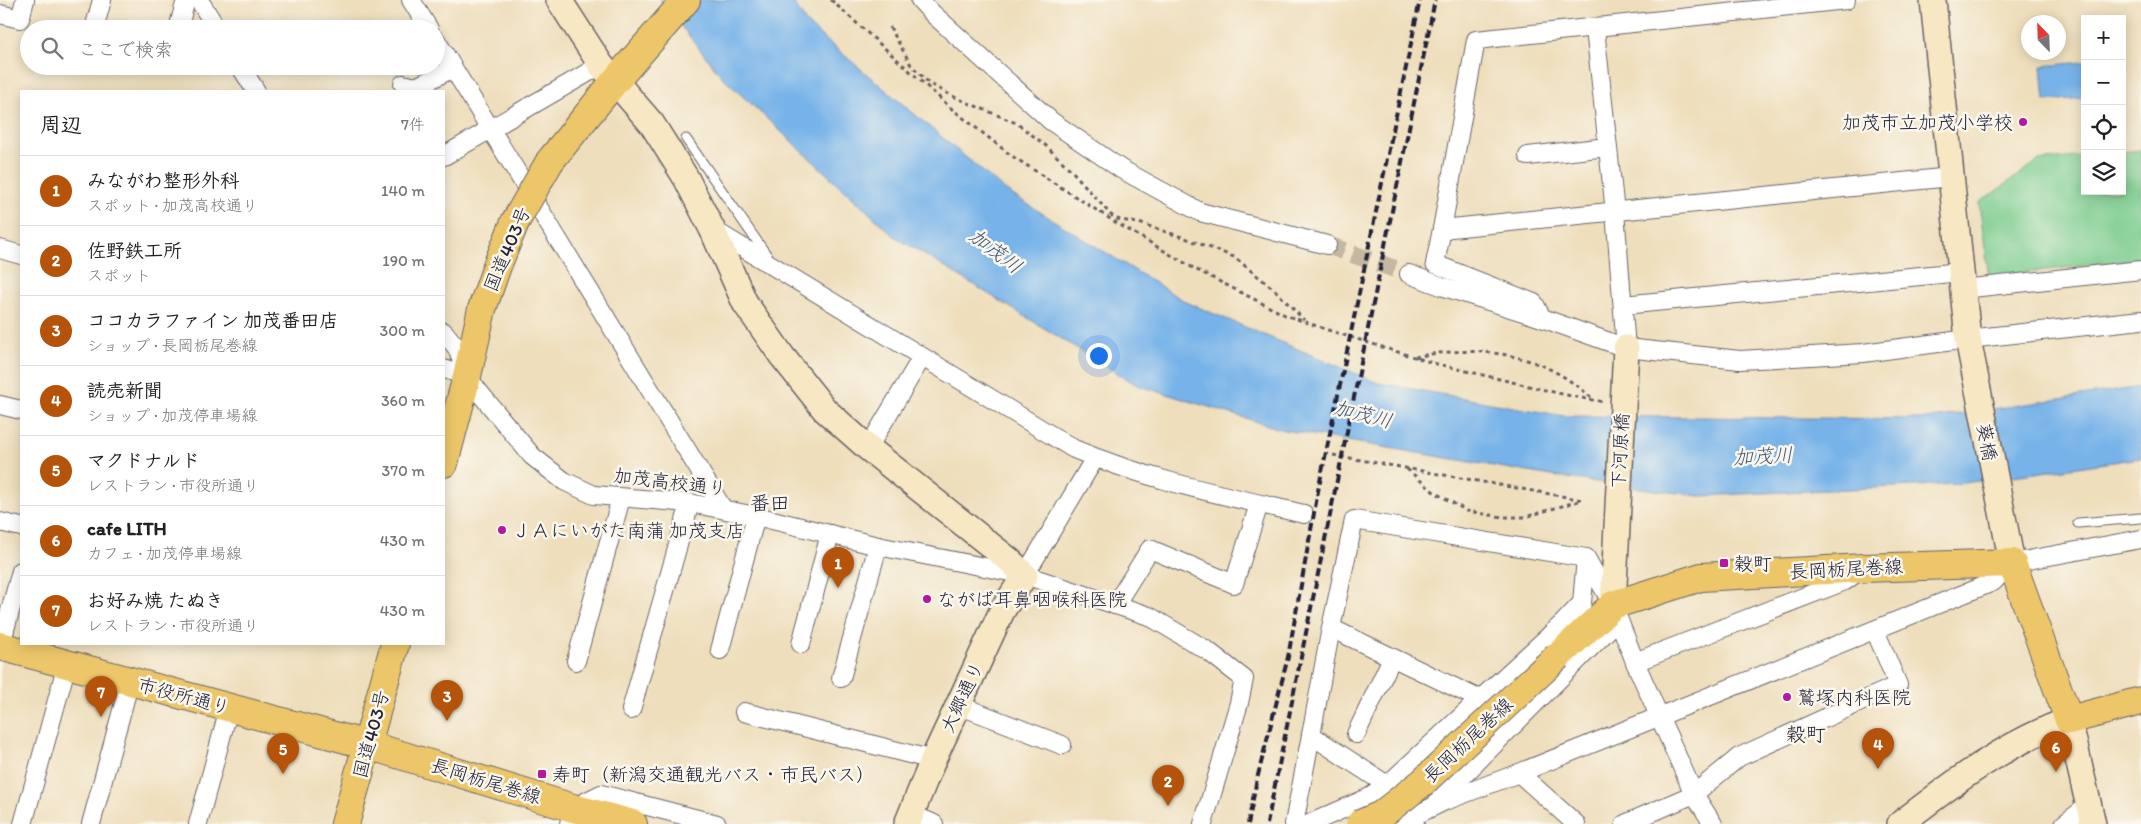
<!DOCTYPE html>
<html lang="ja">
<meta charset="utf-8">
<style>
:root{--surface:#fff;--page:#f6f6f6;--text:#202124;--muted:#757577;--line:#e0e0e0;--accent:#b45309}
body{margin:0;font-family:Itim,"Klee One",sans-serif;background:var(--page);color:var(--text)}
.controls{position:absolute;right:15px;top:15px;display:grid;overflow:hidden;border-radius:0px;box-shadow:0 2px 12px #0003}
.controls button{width:45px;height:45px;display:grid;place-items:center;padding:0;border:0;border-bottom:1px solid var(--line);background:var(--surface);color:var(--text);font:25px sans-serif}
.compass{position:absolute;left:2021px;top:15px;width:45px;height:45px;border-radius:50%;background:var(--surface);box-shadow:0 2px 12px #0003;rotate:337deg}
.you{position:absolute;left:1098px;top:355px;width:18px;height:18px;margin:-12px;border:4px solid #fff;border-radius:50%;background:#1a73e8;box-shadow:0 0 0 8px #1a73e833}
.badge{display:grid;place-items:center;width:32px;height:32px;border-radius:50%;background:var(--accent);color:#fff;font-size:16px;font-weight:700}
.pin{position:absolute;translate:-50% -41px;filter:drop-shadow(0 1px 2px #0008)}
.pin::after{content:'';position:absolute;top:26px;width:18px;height:15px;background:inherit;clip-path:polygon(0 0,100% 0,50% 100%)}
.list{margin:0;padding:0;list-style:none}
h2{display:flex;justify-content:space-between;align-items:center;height:65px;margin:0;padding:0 20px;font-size:21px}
h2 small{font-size:16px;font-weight:400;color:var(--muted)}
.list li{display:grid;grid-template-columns:32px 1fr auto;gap:15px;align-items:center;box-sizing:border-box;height:70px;padding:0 20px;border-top:1px solid var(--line)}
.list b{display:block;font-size:19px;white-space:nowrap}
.list p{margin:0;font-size:16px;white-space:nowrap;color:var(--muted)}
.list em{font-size:16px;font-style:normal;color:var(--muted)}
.icon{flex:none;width:28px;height:28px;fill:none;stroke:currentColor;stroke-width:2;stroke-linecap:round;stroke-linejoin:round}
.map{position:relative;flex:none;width:2141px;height:824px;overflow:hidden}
.search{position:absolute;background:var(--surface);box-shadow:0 2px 12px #0003;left:20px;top:20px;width:425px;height:55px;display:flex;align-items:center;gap:12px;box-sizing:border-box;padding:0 18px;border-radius:28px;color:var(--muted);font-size:19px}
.panel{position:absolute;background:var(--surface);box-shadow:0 2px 12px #0003;left:20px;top:90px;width:425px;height:555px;border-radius:0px}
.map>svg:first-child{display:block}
</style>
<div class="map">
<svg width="2141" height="824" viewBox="0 0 2141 824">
<rect width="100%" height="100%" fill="#fbf7ec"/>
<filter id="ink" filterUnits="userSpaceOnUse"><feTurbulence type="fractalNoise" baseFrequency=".02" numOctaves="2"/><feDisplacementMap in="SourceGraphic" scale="10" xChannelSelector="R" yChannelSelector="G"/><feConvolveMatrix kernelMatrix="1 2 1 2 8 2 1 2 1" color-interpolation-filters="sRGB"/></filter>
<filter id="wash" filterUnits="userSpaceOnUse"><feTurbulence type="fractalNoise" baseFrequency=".0096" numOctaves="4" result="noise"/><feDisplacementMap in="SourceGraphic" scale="20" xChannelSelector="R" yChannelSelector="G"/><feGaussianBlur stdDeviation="1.12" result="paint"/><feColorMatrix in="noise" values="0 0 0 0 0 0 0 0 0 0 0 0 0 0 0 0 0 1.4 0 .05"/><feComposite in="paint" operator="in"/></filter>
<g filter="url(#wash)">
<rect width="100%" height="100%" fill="#eedebc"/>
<path fill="#7acc8e" stroke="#4e7764" d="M2141,150V259L1989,277L1979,203L2038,161L2085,156V191H2122V152Z"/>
<g fill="#77b3e9" stroke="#4c6a92">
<path d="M660,0H792L807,24L1006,191L1186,302L1378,383L1564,416L1926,419L2141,387V458L1957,484L1700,496L1552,476L1284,430L1137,385L894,236L723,78Z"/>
<path d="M2085,62V98L2045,101L2042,66Z"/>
</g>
</g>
<g filter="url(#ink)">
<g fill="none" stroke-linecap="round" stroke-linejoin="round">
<path stroke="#c5b8a2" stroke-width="18" stroke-dasharray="18 9" stroke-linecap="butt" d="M1327,245L1409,274"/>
<g stroke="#696468" stroke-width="11">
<g id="lane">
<path d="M686,139L770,260"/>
<path d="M2078,523L2141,518"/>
</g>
</g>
<g stroke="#696468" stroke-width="20">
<g id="street">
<path d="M199,0L217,29"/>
<path d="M411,0L429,29"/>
<path d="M920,0L933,14L1051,121L1121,169L1200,212L1327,245"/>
<path d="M1846,0L1476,40L1442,229L1951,177"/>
<path d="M0,14L20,19L25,0"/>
<path d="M94,29L102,0"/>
<path d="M178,29L186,0"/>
<path d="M1595,29L1615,212L1626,348"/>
<path d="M436,40L723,509"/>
<path d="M240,66L256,91"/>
<path d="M403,84L416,87L453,68"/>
<path d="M444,156L601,65"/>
<path d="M1528,156L1607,147"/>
<path d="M712,229L1074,449C1148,480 1227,496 1304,514"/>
<path d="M1442,229L1435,264L1534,303L1542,318"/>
<path d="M0,249L21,255"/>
<path d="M1409,274L1441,286L1542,318L1626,348L1740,360L1863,353L1968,339L2141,320"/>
<path d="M1962,289L2141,270"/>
<path d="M1623,305L1961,272"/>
<path d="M444,332L457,348L467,376L479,392L532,456L564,481L594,495L690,503L756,516L878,546L1025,575L1149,616L1208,651L1244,679L1239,703L1203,824"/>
<path d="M444,369L467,376"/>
<path d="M0,405L21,410"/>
<path d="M868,448L922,357"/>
<path d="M0,522L21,527"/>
<path d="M1025,575L1095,458"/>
<path d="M1115,605L1150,549L1234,584L1259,504"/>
<path d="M1331,628L1479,699"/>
<path d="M801,644L830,534"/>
<path d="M0,648L21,571"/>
<path d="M720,650L756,516"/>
<path d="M576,661L621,498"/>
<path d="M1635,662L1845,581L1859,571"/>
<path d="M841,678L878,546"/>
<path d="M958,705L1062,745"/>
<path d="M631,710L690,503"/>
<path d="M744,712L933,760"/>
<path d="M1356,734L1392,658"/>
<path d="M1519,773L1576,824"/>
<path d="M1438,801L1617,621"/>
<path d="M911,814L934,824"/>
<path d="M23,824L67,664"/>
<path d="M91,824L130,681"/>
<path d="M198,824L229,708"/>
<path d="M569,824L573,808L601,794L717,824"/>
<path d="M1294,824L1311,735"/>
<path d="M1309,824L1370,797L1387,785L1564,622L1582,603L1586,558"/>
<path d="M1397,824L1445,801L1519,773L1993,582L2012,563L2141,539"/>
<path d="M1415,824L1387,785L1311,735L1331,628L1354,520L1586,558L1613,605L1635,662L1694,794L1713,824"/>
<path d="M1625,824L1694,794L1739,757L1898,685L1875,630"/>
<path d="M2064,824L2088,806"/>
</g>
</g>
<g stroke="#696468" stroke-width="28">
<g id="secondary">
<path d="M559,0L601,65L652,124L686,178L712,229L745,303L782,356L825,410L868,448L1009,560L1025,575L1002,611L933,760L907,824"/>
<path d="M1933,0L1968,339L2012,563"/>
<path d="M1613,605L1626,348"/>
<path d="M1900,824C1953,783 2005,743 2069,720L2093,824"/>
</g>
</g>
<g stroke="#696468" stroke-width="30">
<g id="primary">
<path d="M1558,656L1613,605L1701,577L1863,568L2012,563L2069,720L2141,701"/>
<path d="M368,745L573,808L633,824"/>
</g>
</g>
<g stroke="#696468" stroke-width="30">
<g id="highway">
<path d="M550,161L615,81L686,0"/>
<path d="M444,463L467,376L482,309L497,266L515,222"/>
<path d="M0,646L368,745"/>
<path d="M345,824L395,644"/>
</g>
</g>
<g stroke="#696468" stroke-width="3" stroke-dasharray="4 4" stroke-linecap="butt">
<path d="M831,0L952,109L1012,156L1115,222L1195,269L1285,315L1328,330L1433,363L1566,395L1604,402"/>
<path d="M890,27L911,65L930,84L952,96L1016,123L1044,144L1072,171L1111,215L1117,219L1142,224L1185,238L1234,257L1275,290L1304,320"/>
<path d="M1415,357C1466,346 1526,350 1570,381C1578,386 1586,393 1594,400"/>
<path d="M1333,455L1583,500"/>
<path d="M1407,469L1434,492L1467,511L1502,517H1525L1582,500"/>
</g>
<use href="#lane" stroke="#fff" stroke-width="9"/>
<use href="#street" stroke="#fff" stroke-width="18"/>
<use href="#secondary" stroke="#f7e8c3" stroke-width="25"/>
<use href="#primary" stroke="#ecc669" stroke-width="28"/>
<use href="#highway" stroke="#ecc669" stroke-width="28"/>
<g stroke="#22223b" stroke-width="4" stroke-dasharray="8 4" stroke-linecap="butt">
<path d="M1248,824L1257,779L1288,657L1318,491L1420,0"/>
<path d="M1267,824L1435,0"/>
</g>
<g stroke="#696468" stroke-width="30" stroke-linecap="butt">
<path id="primary-bridge" d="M1360,824L1381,815L1423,782L1558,656"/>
</g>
<g stroke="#696468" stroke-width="30" stroke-linecap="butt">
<path id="highway-bridge" d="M515,222L550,161"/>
</g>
<use href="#primary-bridge" stroke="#ecc669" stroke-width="28"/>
<use href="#highway-bridge" stroke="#ecc669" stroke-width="28"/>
</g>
</g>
<g fill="#b5179e" stroke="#fbf7ec" stroke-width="2">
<circle cx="2023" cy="122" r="5"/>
<circle cx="502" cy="530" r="5"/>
<rect x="1719" y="558" width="10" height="10" rx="2.5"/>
<circle cx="927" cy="599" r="5"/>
<circle cx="1787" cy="697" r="5"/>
<rect x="537" y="769" width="10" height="10" rx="2.5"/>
</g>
<g text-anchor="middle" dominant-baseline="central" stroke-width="5" stroke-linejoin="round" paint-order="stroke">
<g font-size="19" fill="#22223b" stroke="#fbf7ec" text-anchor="start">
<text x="2013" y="122" text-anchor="end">加茂市立加茂小学校</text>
<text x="512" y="530">ＪＡにいがた南蒲 加茂支店</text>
<text x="1734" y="563">穀町</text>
<text x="937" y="599">ながば耳鼻咽喉科医院</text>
<text x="1797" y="697">鷲塚内科医院</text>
<text x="552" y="774">寿町（新潟交通観光バス・市民バス）</text>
</g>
<g font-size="19" fill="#22223b" stroke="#fbf7ec">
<text transform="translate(507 249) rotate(-67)">国道403号</text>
<text transform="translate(1987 442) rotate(79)">葵橋</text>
<text transform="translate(1620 451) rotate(-87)">下河原橋</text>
<text transform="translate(670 482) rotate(7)">加茂高校通り</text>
<text transform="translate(1846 569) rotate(-3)">長岡栃尾巻線</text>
<text transform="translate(184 696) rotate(15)">市役所通り</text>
<text transform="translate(962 697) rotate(-65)">大郷通り</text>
<text transform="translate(371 734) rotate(-75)">国道403号</text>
<text transform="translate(1468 740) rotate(-43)">長岡栃尾巻線</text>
<text transform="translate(486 781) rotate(17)">長岡栃尾巻線</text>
</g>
<g font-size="20" font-style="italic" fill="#405578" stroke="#fbf7ec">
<text transform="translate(996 251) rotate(37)">加茂川</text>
<text transform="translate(1363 414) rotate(14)">加茂川</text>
<text transform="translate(1763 456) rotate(-3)">加茂川</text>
</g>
<g font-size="20" fill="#22223b" stroke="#fbf7ec">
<text x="770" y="503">番田</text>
<text x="1806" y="734">穀町</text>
</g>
</g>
</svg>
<div class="controls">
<button>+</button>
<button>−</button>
<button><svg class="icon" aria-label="locate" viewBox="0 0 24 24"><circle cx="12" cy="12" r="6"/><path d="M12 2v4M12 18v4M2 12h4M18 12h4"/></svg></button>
<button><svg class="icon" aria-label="layers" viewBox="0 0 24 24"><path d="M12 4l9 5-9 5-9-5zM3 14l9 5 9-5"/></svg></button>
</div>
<svg class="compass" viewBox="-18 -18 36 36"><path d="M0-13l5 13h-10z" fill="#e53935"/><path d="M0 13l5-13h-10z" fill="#757577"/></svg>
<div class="you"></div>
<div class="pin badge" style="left:838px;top:588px">1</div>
<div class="pin badge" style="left:1168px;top:806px">2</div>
<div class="pin badge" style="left:447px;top:721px">3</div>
<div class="pin badge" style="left:1878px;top:769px">4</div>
<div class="pin badge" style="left:283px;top:774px">5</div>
<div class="pin badge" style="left:2056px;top:772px">6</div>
<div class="pin badge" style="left:101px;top:717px">7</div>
<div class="search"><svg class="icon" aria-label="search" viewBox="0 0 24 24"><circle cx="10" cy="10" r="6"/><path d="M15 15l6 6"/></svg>ここで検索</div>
<section class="panel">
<h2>周辺<small>7件</small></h2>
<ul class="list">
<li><span class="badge">1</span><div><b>みながわ整形外科</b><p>スポット · 加茂高校通り</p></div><em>140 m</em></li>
<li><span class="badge">2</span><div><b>佐野鉄工所</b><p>スポット</p></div><em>190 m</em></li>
<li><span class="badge">3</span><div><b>ココカラファイン 加茂番田店</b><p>ショップ · 長岡栃尾巻線</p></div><em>300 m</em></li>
<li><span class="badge">4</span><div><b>読売新聞</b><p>ショップ · 加茂停車場線</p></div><em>360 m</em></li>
<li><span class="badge">5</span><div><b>マクドナルド</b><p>レストラン · 市役所通り</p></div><em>370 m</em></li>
<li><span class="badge">6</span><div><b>cafe LITH</b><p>カフェ · 加茂停車場線</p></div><em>430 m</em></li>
<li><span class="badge">7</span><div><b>お好み焼 たぬき</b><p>レストラン · 市役所通り</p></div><em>430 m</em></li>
</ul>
</section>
</div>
